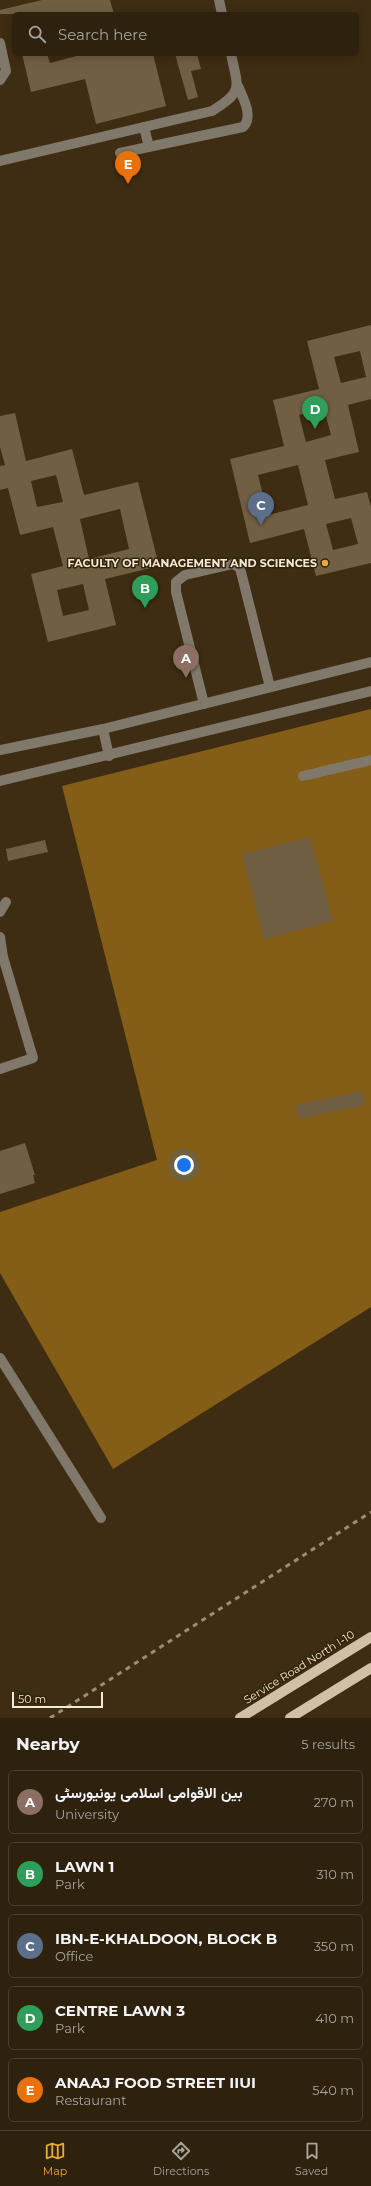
<!DOCTYPE html>
<meta charset="utf-8">
<style>
:root{--surface:#2e220e;--page:#3a2f1c;--text:#f1f3f6;--muted:#a7a49e;--line:#493f2e;--accent:#eaaa38}
body{margin:0;font-family:Montserrat,Vazirmatn,sans-serif;background:var(--page);color:var(--text)}
.scale{position:absolute;left:12px;bottom:10px;width:91px;box-sizing:border-box;padding-left:4px;border:2px solid #f4e9d9;border-top:0;font-size:11px;line-height:14px;white-space:nowrap;color:#f4e9d9;-webkit-text-stroke:3px #332307;paint-order:stroke}
.you{position:absolute;left:184px;top:1165px;width:14px;height:14px;margin:-10px;border:3px solid #fff;border-radius:50%;background:#1a73e8;box-shadow:0 0 0 6px #1a73e833}
.badge{display:grid;place-items:center;width:26px;height:26px;border-radius:50%;background:var(--accent);color:#fff;font-size:13px;font-weight:700}
.pin{position:absolute;translate:-50% -33px;filter:drop-shadow(0 1px 2px #0008)}
.pin::after{content:'';position:absolute;top:21px;width:14px;height:12px;background:inherit;clip-path:polygon(0 0,100% 0,50% 100%)}
.list{margin:0;padding:0;list-style:none}
h2{display:flex;justify-content:space-between;align-items:center;height:52px;margin:0;padding:0 16px;font-size:17px}
h2 small{font-size:13px;font-weight:400;color:var(--muted)}
.list li{display:grid;grid-template-columns:26px 1fr auto;gap:12px;align-items:center;box-sizing:border-box;height:64px;margin:0 8px 8px;padding:0 8px;border:1px solid var(--line);border-radius:6px}
.list b{display:block;font-size:15px;white-space:nowrap}
.list p{margin:0;font-size:13px;white-space:nowrap;color:var(--muted)}
.list em{font-size:13px;font-style:normal;color:var(--muted)}
.icon{flex:none;width:22px;height:22px;fill:none;stroke:currentColor;stroke-width:2;stroke-linecap:round;stroke-linejoin:round}
.map{position:relative;flex:none;width:371px;height:1718px;overflow:hidden}
.search{position:absolute;background:var(--surface);box-shadow:0 2px 10px #0003;left:12px;right:12px;top:12px;height:44px;display:flex;align-items:center;gap:10px;box-sizing:border-box;padding:0 14px;border-radius:6px;color:var(--muted);font-size:15px}
.sheet{height:412px;background:var(--surface)}
nav{display:flex;justify-content:space-around;align-items:center;box-sizing:border-box;height:56px;border-top:1px solid var(--line);background:var(--surface);font-size:11px;color:var(--muted)}
nav a{display:grid;justify-items:center;gap:2px}
nav .on{color:var(--accent)}
.map>svg:first-child{display:block}
</style>
<div class="map">
<svg width="371" height="1718" viewBox="0 0 371 1718">
<rect width="100%" height="100%" fill="#3e2d12"/>
<path fill="#845d16" d="M371,709V1307L113,1469L0,1273V1212L157,1160L62,786Z"/>
<g fill="#715f43" fill-rule="evenodd">
<path d="M42,0H110L114,14H0V10Z"/>
<path d="M22,54H47L50,63L84,54H153L166,106L96,124L85,79L31,92Z"/>
<path d="M175,54H197L201,69L191,71L198,97L188,100Z"/>
<path d="M371,325V399L348,405L359,452L325,460L335,499L367,492L371,507V563L316,576L304,529L250,543L230,459L284,446L273,400L319,389L307,341ZM360,351L366,377L341,383L334,357ZM324,409L331,435L306,442L299,415ZM298,465L308,505L268,515L258,475ZM351,518L358,544L333,550L326,524Z"/>
<path d="M15,413L26,461L72,449L84,495L138,482L159,566L105,579L116,625L48,642L31,574L63,566L53,527L20,535L8,488L0,490V466L5,465L0,447V416ZM56,475L63,502L37,507L31,481ZM120,509L129,549L89,559L80,519ZM83,584L89,610L63,616L57,590Z"/>
<path d="M310,837L333,921L264,939L242,854Z"/>
<path d="M45,840L48,852L8,861L6,849Z"/>
<path d="M362,1091L365,1105L299,1119L296,1105Z"/>
<path d="M25,1143L35,1175H33L35,1183L0,1194V1151Z"/>
</g>
<g fill="none" stroke-linecap="round" stroke-linejoin="round">
<g stroke="#81786c" stroke-width="10">
<path d="M219,0L222,14"/>
<path d="M0,43L6,71L0,80"/>
<path d="M144,127L149,147"/>
<path d="M120,153L243,127C254,117 243,98 238,86"/>
<path d="M0,161L212,111C244,91 238,88 231,54"/>
<path d="M204,704L176,592V582L185,575L233,564L240,568L270,687"/>
<path d="M103,729L109,756"/>
<path d="M0,750L103,729L371,662"/>
<path d="M303,776L371,760"/>
<path d="M0,781L371,691"/>
<path d="M0,912L6,902"/>
<path d="M0,937L3,957L33,1058L0,1069"/>
<path d="M0,1358L101,1518"/>
</g>
<g stroke="#d2c0a6" stroke-width="10">
<path d="M240,1718L371,1637"/>
<path d="M290,1718L371,1668"/>
</g>
<path stroke="#9b8d77" stroke-width="3" stroke-dasharray="5 5" stroke-linecap="butt" d="M50,1718L371,1512"/>
</g>
<circle fill="#eaaa38" stroke="#332307" stroke-width="1.5" cx="325" cy="563" r="4"/>
<g text-anchor="middle" dominant-baseline="central" stroke-width="3" stroke-linejoin="round" paint-order="stroke">
<g font-size="11" font-weight="bold" fill="#f4e9d9" stroke="#332307" text-anchor="end">
<text x="317" y="563">FACULTY OF MANAGEMENT AND SCIENCES</text>
</g>
<g font-size="11" fill="#f4e9d9" stroke="#332307">
<text transform="translate(299 1667) rotate(-32)">Service Road North I-10</text>
</g>
</g>
</svg>
<div class="scale">50 m</div>
<div class="you"></div>
<div class="pin badge" style="left:186px;top:678px;background:#8d6e63">A</div>
<div class="pin badge" style="left:145px;top:608px;background:#2e9e5b">B</div>
<div class="pin badge" style="left:261px;top:525px;background:#5c6f8a">C</div>
<div class="pin badge" style="left:315px;top:429px;background:#2e9e5b">D</div>
<div class="pin badge" style="left:128px;top:184px;background:#e8710a">E</div>
<div class="search"><svg class="icon" aria-label="search" viewBox="0 0 24 24"><circle cx="10" cy="10" r="6"/><path d="M15 15l6 6"/></svg>Search here</div>
</div>
<section class="sheet">
<h2>Nearby<small>5 results</small></h2>
<ul class="list">
<li><span class="badge" style="background:#8d6e63">A</span><div><b>بین الاقوامی اسلامی یونیورسٹی</b><p>University</p></div><em>270 m</em></li>
<li><span class="badge" style="background:#2e9e5b">B</span><div><b>LAWN 1</b><p>Park</p></div><em>310 m</em></li>
<li><span class="badge" style="background:#5c6f8a">C</span><div><b>IBN-E-KHALDOON, BLOCK B</b><p>Office</p></div><em>350 m</em></li>
<li><span class="badge" style="background:#2e9e5b">D</span><div><b>CENTRE LAWN 3</b><p>Park</p></div><em>410 m</em></li>
<li><span class="badge" style="background:#e8710a">E</span><div><b>ANAAJ FOOD STREET IIUI</b><p>Restaurant</p></div><em>540 m</em></li>
</ul>
</section>
<nav>
<a class="on"><svg class="icon" aria-label="map" viewBox="0 0 24 24"><path d="M3 6l6-2 6 2 6-2v14l-6 2-6-2-6 2zM9 4v14M15 6v14"/></svg>Map</a>
<a><svg class="icon" aria-label="directions" viewBox="0 0 24 24"><path d="M12 3l9 9-9 9-9-9zM9 14v-3h6M13 9l2 2-2 2"/></svg>Directions</a>
<a><svg class="icon" aria-label="saved" viewBox="0 0 24 24"><path d="M7 4h10v16l-5-4-5 4z"/></svg>Saved</a>
</nav>
